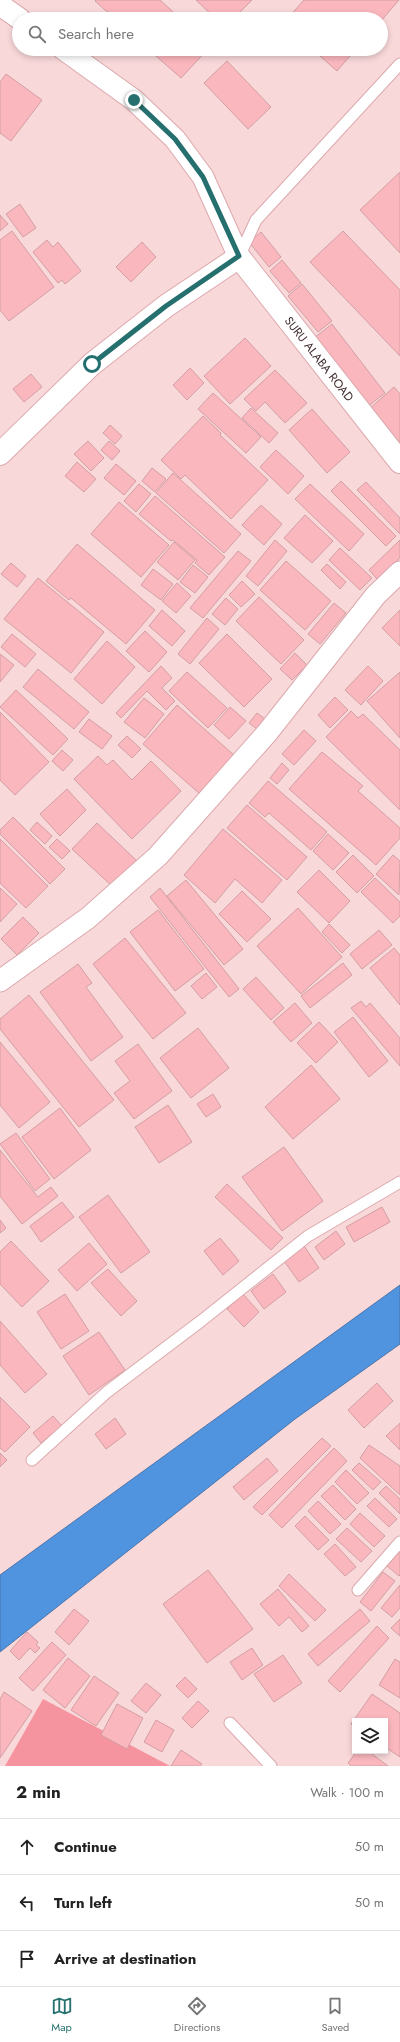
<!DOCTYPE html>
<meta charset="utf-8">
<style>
:root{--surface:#fff;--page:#f2f2f2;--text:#222;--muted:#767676;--line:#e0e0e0;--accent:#25706e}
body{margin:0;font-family:Jost,sans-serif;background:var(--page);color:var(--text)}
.controls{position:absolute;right:12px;bottom:12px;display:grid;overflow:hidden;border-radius:0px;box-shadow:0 2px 6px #0003}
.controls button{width:36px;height:36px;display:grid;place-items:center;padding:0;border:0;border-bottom:1px solid var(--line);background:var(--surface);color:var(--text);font:20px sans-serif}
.stop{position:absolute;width:12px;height:12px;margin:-9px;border:3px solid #25706e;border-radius:50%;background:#fff}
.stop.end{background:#25706e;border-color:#fff;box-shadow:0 1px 4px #0008}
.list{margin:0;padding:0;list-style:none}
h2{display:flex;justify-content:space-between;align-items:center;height:52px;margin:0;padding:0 16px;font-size:17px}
h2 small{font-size:13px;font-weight:400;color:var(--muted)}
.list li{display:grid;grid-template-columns:26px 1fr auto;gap:12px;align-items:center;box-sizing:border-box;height:56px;padding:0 16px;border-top:1px solid var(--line)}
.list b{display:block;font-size:15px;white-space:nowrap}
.list em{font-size:13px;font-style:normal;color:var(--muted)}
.icon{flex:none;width:22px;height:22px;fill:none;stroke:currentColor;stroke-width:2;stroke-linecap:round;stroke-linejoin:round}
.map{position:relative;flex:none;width:400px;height:1766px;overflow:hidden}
.search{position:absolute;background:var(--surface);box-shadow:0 2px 6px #0003;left:12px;right:12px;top:12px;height:44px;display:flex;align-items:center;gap:10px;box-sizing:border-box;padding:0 14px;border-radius:22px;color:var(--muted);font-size:15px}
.sheet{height:220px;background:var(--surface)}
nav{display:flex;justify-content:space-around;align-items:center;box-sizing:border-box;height:56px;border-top:1px solid var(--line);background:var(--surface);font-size:11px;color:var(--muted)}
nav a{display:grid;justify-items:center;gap:2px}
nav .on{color:var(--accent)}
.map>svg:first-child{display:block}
</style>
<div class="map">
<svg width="400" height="1766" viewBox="0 0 400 1766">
<rect width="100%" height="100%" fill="#f9d8da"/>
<path fill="#f5939f" d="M43,1699L170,1766H5Z"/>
<path fill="#5094df" stroke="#4c75aa" d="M400,1285V1344L295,1419L0,1652V1575Z"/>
<g fill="#fbb7be" stroke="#d29fa3">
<path d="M96,0H160L181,19H115L95,1Z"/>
<path d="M196,0H252L233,19H216Z"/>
<path d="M304,0H399L381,21V19H287Z"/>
<path d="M148,49H208L181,78Z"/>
<path d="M312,49H356L337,71Z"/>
<path d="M227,61L271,107L248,129L204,83Z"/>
<path d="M6,74L42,100L11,141L0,133V82Z"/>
<path d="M400,172V253L360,210Z"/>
<path d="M20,204L36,228L23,237L6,214Z"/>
<path d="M0,215L8,224L0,231Z"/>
<path d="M12,231L54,287L9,321L0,310V240Z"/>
<path d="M343,231L400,290V356L310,262Z"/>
<path d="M261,232L281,257L269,267L249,242Z"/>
<path d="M47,240L53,247L58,242L81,271L65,284L62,280L58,283L33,252Z"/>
<path d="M142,242L156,257L131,282L116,267Z"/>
<path d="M282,260L301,283L289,293L270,271Z"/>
<path d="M302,284L332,321L318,332L288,296Z"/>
<path d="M332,324L385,393L367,407L314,338Z"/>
<path d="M245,338L271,366L230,404L204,376Z"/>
<path d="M190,368L204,383L187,400L173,385Z"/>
<path d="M275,370L307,403L285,423L265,402L256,411L244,399Z"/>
<path d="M31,374L42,387L24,402L13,389Z"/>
<path d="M394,387L400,394V443L369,409Z"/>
<path d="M213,393L261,437L246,453L198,409Z"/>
<path d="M251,408L278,433L269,443L242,418Z"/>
<path d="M312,409L350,452L327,473L289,430Z"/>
<path d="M203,416L221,433L220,435L268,480L231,519L185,475L181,479L161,460Z"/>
<path d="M110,425L122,436L115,444L103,433Z"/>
<path d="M88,441L104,458L91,471L74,454Z"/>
<path d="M109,441L120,451L112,460L101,450Z"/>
<path d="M276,450L304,476L288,494L260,467Z"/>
<path d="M77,462L96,479L84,492L65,476Z"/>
<path d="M116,464L136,481L124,495L104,478Z"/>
<path d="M152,468L166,479L155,492L142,481Z"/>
<path d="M173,473L241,534L224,553L156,493Z"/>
<path d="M341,481L396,536L386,546L331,491Z"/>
<path d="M366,482L400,518V534L357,490Z"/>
<path d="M139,484L151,494L136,512L124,501Z"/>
<path d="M310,484L364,534L349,551L295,499Z"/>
<path d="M155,496L225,557L209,575L195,563L197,560L173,540L171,541L139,514Z"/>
<path d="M119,502L169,545L141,577L91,534Z"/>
<path d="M261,505L282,524L264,545L242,525Z"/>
<path d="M305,515L333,541L312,563L284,538Z"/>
<path d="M275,540L287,551L258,586L246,576Z"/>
<path d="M400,540V558L377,579L369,570Z"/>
<path d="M174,542L195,560L178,580L157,562Z"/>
<path d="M77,544L155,610L126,644L71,598L69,600L46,581Z"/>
<path d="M340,548L372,578L360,590L329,560Z"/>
<path d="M238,551L251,561L203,618L190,608Z"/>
<path d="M286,561L331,601L305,630L260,590Z"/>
<path d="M11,563L26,576L17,587L1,574Z"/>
<path d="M327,564L346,582L340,589L321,570Z"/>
<path d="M193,565L208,577L195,593L180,582Z"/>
<path d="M153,569L173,584L161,600L141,585Z"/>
<path d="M38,578L104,632L71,673L4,619Z"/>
<path d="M242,581L255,594L241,607L229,595Z"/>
<path d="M177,583L191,596L176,613L162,601Z"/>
<path d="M259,597L304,640L281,664L236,621Z"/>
<path d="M226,598L238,609L225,625L212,614Z"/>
<path d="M334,603L346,613L320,644L308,634Z"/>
<path d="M162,610L185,631L172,646L149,626Z"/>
<path d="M400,610V646L382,628Z"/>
<path d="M207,618L219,629L190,664L178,654Z"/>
<path d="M145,631L167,652L149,672L126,651Z"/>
<path d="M12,634L36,654L25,667L1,647Z"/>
<path d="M227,634L272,679L244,707L199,663Z"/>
<path d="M107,641L135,667L102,704L74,679Z"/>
<path d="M295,653L307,665L292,680L280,669Z"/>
<path d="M0,654L14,665L0,682Z"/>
<path d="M161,666L172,678L162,688L175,701L166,710L147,691L121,718L116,713Z"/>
<path d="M368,666L383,681L361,705L345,690Z"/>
<path d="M38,669L89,712L74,729L23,687Z"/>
<path d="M187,672L227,708L208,728L169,691Z"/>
<path d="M400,672V738L367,701Z"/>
<path d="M16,690L68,739L53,755L0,707Z"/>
<path d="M335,697L348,710L330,728L318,715Z"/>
<path d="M144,698L164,714L145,738L124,722Z"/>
<path d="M177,705L234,755L200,794L143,744Z"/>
<path d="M230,707L246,721L229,739L214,725Z"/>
<path d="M351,711L358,718L363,714L400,750V810L326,737Z"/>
<path d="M0,712L49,762L15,795L0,780Z"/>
<path d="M257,713L265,719L257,729L249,723Z"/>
<path d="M89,719L112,736L102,749L79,732Z"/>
<path d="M304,730L316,741L294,765L282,754Z"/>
<path d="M127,736L141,749L132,758L118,745Z"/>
<path d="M62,750L73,760L63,771L52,761Z"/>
<path d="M322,752L363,786L358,791L400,828V838L376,865L289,789Z"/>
<path d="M98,756L107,765L113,760L132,780L151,761L181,791L132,839L74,779Z"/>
<path d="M282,763L289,770L277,784L270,778Z"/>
<path d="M268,781L327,832L311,850L269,813L265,817L249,803Z"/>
<path d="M67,789L86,810L60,836L40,814Z"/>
<path d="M247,805L307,857L287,880L227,828Z"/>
<path d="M13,817L65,869L50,884L0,834V830Z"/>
<path d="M37,822L52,836L45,844L30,830Z"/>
<path d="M97,823L137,861L113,887L72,849Z"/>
<path d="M223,829L282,880L262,903L235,879L215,903L184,875Z"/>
<path d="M328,834L349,853L333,870L313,851Z"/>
<path d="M0,839L48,886L26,908L0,883Z"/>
<path d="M57,839L70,851L62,859L49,847Z"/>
<path d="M353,855L374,876L357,893L336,872Z"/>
<path d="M393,855L400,861L399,895L376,874Z"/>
<path d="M319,870L350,901L329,923L297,892Z"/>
<path d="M375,878L400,902V916L393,923L361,892Z"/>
<path d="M186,880L243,949L224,965L167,896Z"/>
<path d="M0,888L17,904L0,922Z"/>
<path d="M160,888L239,989L229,997L150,897Z"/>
<path d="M242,891L271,919L247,942L219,914Z"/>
<path d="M298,908L342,957L301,994L257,946Z"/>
<path d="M158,910L204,969L175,991L130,932Z"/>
<path d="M23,917L39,933L17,955L1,939Z"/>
<path d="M329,924L350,945L342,953L322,932Z"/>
<path d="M379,930L392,945L362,969L350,954Z"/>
<path d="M125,938L186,1013L153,1039L93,964Z"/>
<path d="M394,948L400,955V1005L370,968Z"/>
<path d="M343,963L352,975L310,1008L301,996Z"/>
<path d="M78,964L92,983L86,987L123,1037L91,1061L40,992Z"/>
<path d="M206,973L217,987L202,999L191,986Z"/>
<path d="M256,977L284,1008L271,1020L243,989Z"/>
<path d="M29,995L114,1100L79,1127L0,1029V1019Z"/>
<path d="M361,1001L366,1007L370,1003L400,1038V1066L351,1008Z"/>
<path d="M295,1003L312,1023L291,1042L273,1022Z"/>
<path d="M353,1017L388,1061L369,1077L334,1032Z"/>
<path d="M319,1022L338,1042L316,1063L297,1043Z"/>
<path d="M198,1028L229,1068L191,1098L160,1058Z"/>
<path d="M0,1042L50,1102L19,1128L0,1105Z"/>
<path d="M138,1044L172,1091L134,1119L114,1093L130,1081L115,1061Z"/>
<path d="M311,1065L340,1099L293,1139L265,1107Z"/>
<path d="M213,1094L221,1107L206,1117L197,1104Z"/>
<path d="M168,1105L192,1142L159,1163L135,1127Z"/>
<path d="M60,1108L91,1150L54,1179L22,1137Z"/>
<path d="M16,1133L50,1179L35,1191L0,1144Z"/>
<path d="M284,1147L323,1201L282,1231L242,1177Z"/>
<path d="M0,1150L38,1197L51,1187L58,1196L22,1224L0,1196Z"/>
<path d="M227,1184L283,1238L271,1250L215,1197Z"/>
<path d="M108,1195L150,1252L121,1273L79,1217Z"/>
<path d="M62,1202L74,1217L41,1242L30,1226Z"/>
<path d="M382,1207L390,1222L354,1242L346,1227Z"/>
<path d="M0,1220L6,1228L0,1233Z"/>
<path d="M336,1231L345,1244L324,1260L315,1247Z"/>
<path d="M220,1238L239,1261L223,1275L204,1251Z"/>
<path d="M11,1241L49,1281L22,1307L0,1284V1252Z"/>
<path d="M89,1243L107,1264L77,1291L58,1270Z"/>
<path d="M304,1246L319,1268L299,1282L284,1261Z"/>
<path d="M108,1269L137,1301L121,1316L91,1283Z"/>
<path d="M273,1274L286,1292L264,1309L251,1291Z"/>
<path d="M65,1294L89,1331L61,1349L37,1312Z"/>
<path d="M243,1294L259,1312L244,1327L227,1309Z"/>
<path d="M0,1321L47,1374L25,1393L0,1365Z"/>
<path d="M99,1332L125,1370L89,1395L63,1356Z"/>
<path d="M377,1383L393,1401L364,1428L348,1410Z"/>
<path d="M0,1397L30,1427L5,1452L0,1448Z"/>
<path d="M53,1416L62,1426L41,1443L33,1433Z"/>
<path d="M115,1418L126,1434L106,1449L95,1434Z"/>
<path d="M400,1423V1450L386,1436Z"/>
<path d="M322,1438L331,1446L262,1515L253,1507Z"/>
<path d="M369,1445L400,1466V1495L360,1458Z"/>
<path d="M334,1448L347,1461L282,1528L269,1515Z"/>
<path d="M0,1453L7,1460L0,1467Z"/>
<path d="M267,1458L278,1471L244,1500L233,1487Z"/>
<path d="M359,1463L381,1482L373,1490L352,1470Z"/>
<path d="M346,1470L369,1493L357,1504L335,1482Z"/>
<path d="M333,1485L356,1509L345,1520L321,1496Z"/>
<path d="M386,1486L400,1499V1514L379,1493Z"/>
<path d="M375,1498L397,1519L389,1527L367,1506Z"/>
<path d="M318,1501L341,1524L330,1534L308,1511Z"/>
<path d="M360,1513L385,1536L374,1547L350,1524Z"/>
<path d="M305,1516L329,1540L318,1550L295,1526Z"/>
<path d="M347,1528L372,1551L361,1562L336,1539Z"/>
<path d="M335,1544L356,1567L345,1576L324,1554Z"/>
<path d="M400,1551V1575L399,1576L387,1566Z"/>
<path d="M208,1570L253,1629L207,1663L163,1604Z"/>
<path d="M383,1572L395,1581L371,1611L360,1602Z"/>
<path d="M289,1574L326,1610L315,1621L279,1586Z"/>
<path d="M400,1585V1608L392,1617L381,1608Z"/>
<path d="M278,1589L309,1626L302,1632L289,1617L279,1626L260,1604Z"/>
<path d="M74,1609L89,1621L69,1645L55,1632Z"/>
<path d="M360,1609L370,1621L318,1666L308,1654Z"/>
<path d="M400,1619V1636L391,1628Z"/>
<path d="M377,1626L389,1638L340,1692L328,1681Z"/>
<path d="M27,1632L38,1642L36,1645L40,1648L35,1653L30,1648L19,1660L10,1651Z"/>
<path d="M52,1642L66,1655L33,1691L19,1678Z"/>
<path d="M252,1648L263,1665L242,1680L230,1662Z"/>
<path d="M283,1655L302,1683L274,1702L254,1674Z"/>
<path d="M68,1658L90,1676L65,1708L43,1690Z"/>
<path d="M395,1659L400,1662V1698L379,1685Z"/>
<path d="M94,1676L119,1693L96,1726L71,1710Z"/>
<path d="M185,1677L197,1689L188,1698L176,1686Z"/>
<path d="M146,1683L161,1695L146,1713L131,1701Z"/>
<path d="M4,1692L32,1711L0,1758V1699Z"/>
<path d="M372,1694L400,1713V1757L385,1747V1721H355V1726L351,1724Z"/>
<path d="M198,1701L209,1711L192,1728L182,1718Z"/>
<path d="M117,1704L143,1718L127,1749L101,1735Z"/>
<path d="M156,1720L174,1730L162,1752L144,1742Z"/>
<path d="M181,1750L202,1764L200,1766H171Z"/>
<path d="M357,1751H368L388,1766H351L348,1763Z"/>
</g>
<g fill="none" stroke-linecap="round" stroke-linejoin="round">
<g stroke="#dca8ad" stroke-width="13">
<g id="service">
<path d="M239,257L256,220L400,64"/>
<path d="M32,1460L107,1392L201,1321L308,1236L400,1182"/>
<path d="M358,1590L400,1542"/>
<path d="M230,1723L271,1766"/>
</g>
</g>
<g stroke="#dca8ad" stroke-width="23">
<g id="minor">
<path d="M0,5L20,19"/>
<path d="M63,49L134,100L175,139L203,177L239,257"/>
<path d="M0,981L88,918L158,856L267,733L376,595L400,572"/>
</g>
</g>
<g stroke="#dca8ad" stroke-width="24">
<path id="tertiary" d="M0,454L92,364L166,306L239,257L400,462"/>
</g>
<use href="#service" stroke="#fff" stroke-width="11"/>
<use href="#minor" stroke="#fff" stroke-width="21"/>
<use href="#tertiary" stroke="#fff" stroke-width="22"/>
</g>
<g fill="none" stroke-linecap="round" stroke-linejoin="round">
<path stroke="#25706e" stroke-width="5" d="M92,364L166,306L239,256L203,177L175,139L134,100"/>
</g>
<g text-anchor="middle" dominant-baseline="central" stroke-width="3" stroke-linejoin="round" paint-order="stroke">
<g font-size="12" fill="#422d2f" stroke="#fff">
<text transform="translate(319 359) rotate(52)">SURU ALABA ROAD</text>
</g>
</g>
</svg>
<div class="controls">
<button><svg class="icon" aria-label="layers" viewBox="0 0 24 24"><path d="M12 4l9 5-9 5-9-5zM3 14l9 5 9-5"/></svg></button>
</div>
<div class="stop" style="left:92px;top:364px"></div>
<div class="stop end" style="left:134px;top:100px"></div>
<div class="search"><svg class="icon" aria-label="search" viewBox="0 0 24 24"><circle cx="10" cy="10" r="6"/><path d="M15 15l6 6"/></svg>Search here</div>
</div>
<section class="sheet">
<h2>2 min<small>Walk · 100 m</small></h2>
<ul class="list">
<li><svg class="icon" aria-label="ahead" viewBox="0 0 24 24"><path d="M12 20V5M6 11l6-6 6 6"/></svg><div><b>Continue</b></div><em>50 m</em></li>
<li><svg class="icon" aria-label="left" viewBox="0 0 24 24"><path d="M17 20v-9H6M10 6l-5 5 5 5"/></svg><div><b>Turn left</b></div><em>50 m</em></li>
<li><svg class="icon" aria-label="arrive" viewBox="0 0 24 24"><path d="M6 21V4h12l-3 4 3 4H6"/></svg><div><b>Arrive at destination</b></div></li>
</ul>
</section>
<nav>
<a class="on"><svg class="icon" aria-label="map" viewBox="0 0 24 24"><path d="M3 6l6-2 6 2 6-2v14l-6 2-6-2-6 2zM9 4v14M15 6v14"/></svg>Map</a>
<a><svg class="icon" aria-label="directions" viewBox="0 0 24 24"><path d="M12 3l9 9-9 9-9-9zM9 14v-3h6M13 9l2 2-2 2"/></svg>Directions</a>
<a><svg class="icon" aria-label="saved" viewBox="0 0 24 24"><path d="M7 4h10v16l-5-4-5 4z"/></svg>Saved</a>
</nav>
